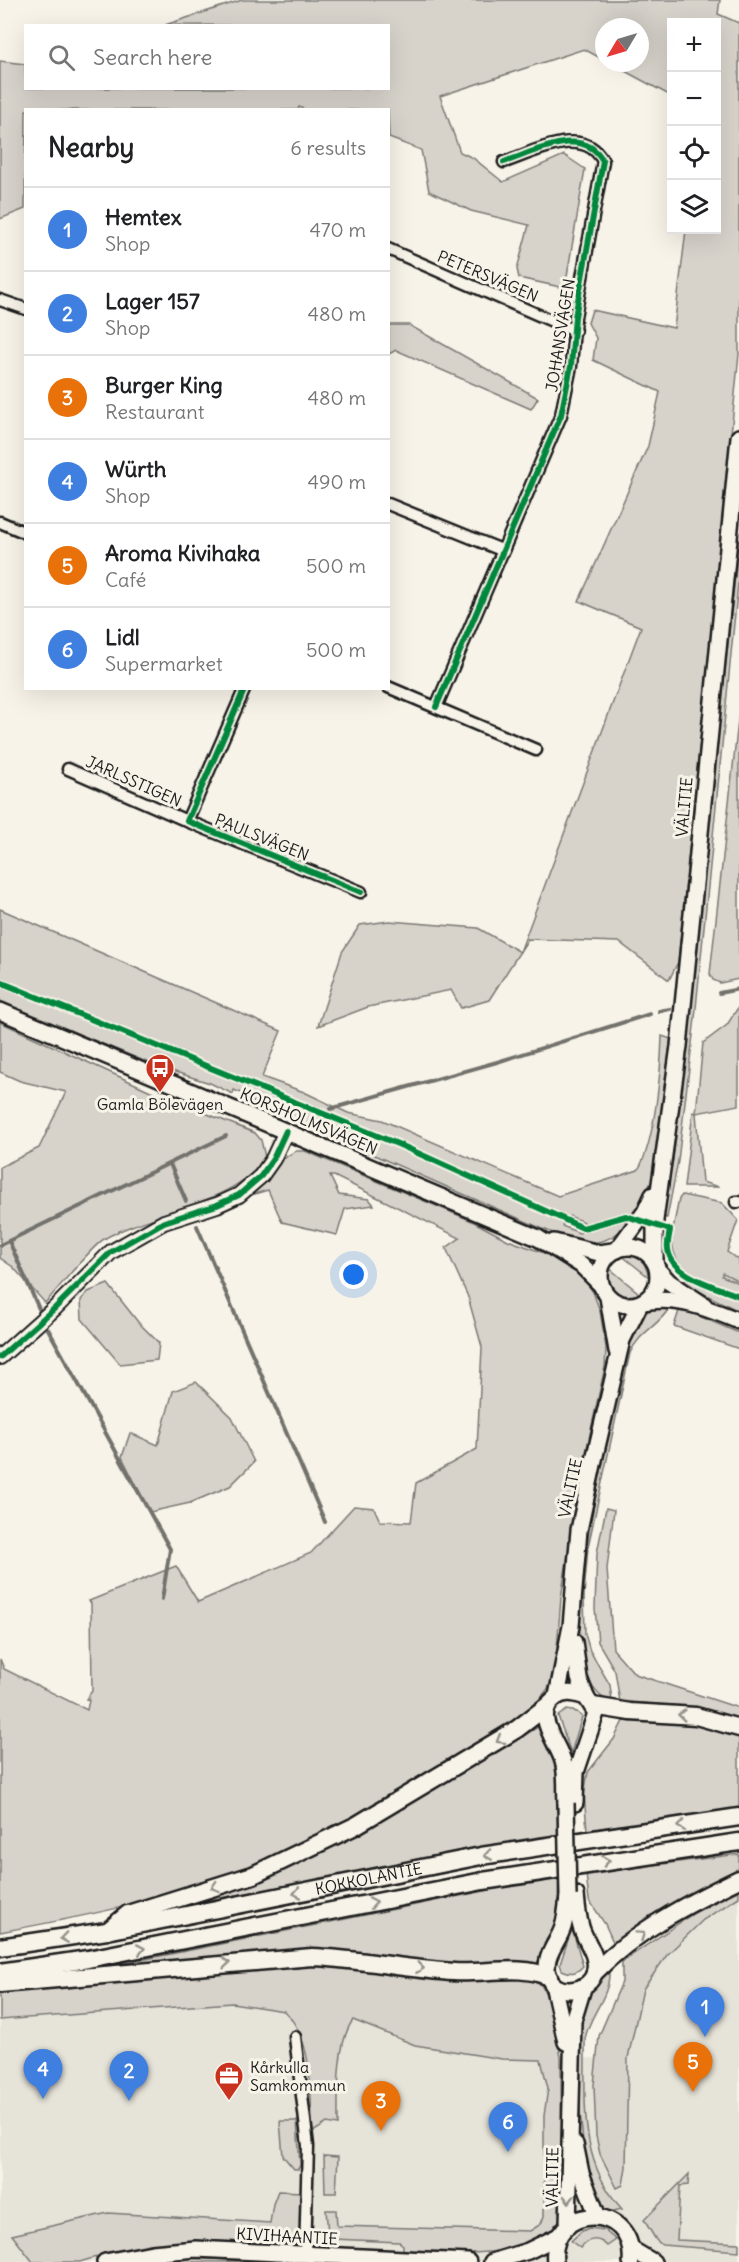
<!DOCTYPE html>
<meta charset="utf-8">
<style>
:root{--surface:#fff;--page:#f6f6f6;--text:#202124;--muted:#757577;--line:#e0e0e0;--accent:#db2777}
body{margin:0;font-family:Delius,sans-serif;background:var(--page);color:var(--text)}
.controls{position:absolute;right:18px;top:18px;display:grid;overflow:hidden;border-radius:0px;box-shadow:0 6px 24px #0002}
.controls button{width:54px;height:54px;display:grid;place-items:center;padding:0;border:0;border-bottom:2px solid var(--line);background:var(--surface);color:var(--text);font:30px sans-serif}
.compass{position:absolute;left:595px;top:18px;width:54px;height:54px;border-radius:50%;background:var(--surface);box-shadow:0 6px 24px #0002;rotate:232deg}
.you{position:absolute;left:354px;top:1275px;width:21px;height:21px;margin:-15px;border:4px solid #fff;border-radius:50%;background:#1a73e8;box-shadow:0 0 0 9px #1a73e833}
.badge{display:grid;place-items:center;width:39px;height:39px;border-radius:50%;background:var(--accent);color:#fff;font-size:20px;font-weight:700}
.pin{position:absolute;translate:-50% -50px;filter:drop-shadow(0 2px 3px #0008)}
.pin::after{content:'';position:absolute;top:32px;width:21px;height:18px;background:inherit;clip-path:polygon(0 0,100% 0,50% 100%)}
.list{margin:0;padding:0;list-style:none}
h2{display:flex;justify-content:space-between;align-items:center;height:78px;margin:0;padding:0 24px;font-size:26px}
h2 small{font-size:20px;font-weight:400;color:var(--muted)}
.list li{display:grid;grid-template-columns:39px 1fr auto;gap:18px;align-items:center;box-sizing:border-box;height:84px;padding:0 24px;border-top:2px solid var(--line)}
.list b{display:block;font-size:22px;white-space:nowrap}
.list p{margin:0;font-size:20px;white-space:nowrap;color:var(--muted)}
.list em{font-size:20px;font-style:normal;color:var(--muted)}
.icon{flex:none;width:33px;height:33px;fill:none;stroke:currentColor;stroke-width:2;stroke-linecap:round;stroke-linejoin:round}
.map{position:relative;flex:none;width:739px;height:2262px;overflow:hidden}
.search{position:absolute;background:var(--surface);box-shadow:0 6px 24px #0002;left:24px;top:24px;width:366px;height:66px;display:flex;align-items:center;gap:15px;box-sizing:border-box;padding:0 21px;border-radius:0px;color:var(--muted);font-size:22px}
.panel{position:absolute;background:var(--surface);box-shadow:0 6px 24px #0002;left:24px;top:108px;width:366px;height:582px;border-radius:0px}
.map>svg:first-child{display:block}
</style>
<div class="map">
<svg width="739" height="2262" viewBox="0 0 739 2262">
<rect width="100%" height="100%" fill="#f7f3e8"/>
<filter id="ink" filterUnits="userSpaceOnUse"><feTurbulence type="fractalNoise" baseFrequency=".0167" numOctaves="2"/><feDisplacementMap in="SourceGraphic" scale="12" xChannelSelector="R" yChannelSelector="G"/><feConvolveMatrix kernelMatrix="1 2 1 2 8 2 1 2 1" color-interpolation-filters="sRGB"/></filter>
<g filter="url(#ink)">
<path fill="#e6e3d9" d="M739,1897V2262H0V2008L277,1990L415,2045L502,2059L627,2058L643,1989L667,1955L703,1920Z"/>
<g fill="#d7d3cb" stroke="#7a7874" stroke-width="1.5">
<path d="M242,0H720L718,14L739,23V354L678,962L669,980L619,942L528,939L489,1000L461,1008L451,990L368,1007L318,1026L342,952L360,925L389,921L478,928L520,952L641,627L579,601L648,446L660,392L593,360L596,338L588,323L592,310L674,328L686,230H716V22H672L671,96L610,63H640V27H604V60L584,49L440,96L460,152L473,158L503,182L564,155L585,169L565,288L519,278L517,269L529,225L471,211L429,191L421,150L389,138L388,110H306L299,107L298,110H26L25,209L0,219V61L25,64L26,88H388V26L165,25Z"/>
<path d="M389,325H409L538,398L531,409L396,350L389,354Z"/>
<path d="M739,538V573L695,1018L678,1161L667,1218L660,1217L673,1160Z"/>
<path d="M739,712V979L720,983L713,980L710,974Z"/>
<path d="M0,909L281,1031L262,1077L304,1092L348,1113L382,1120L558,1196L638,1170C655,1142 661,1070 662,1036L671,1039L652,1180L635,1215L625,1212L586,1223L569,1216L562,1226L579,1233L624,1221L628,1223C601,1254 577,1242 543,1229L246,1099V1095L234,1090L233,1094L210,1083L156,1066L0,1001Z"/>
<path d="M739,1006V1105L696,1113L702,1182L719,1187H684L693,1112L696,1113L703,1043L727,1025Z"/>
<path d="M0,1022L155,1093L255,1133L261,1140L265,1157C239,1203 147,1213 104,1239C90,1248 58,1289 45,1303L13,1267L0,1258V1167L39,1148L66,1092L20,1081L0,1072Z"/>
<path d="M296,1151H305L470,1220L508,1240L564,1260L582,1276L593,1292L600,1311L606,1348L605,1367L580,1479L561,1598L555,1674L547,1690L531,1709L506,1728C429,1774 352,1826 268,1861C181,1897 92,1915 0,1932V1659L4,1669L87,1710L89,1700L86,1699L92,1691L91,1603L89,1601L176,1566L198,1602L311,1553L354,1506L374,1508L380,1521L411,1522L416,1483L477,1449L482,1347L468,1297L446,1248L460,1238L334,1176H330L339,1195L369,1199L374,1205L345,1209L337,1235L282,1222L268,1190L248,1196L285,1157Z"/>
<path d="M682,1195L722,1203L738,1220L727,1252L739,1260V1281L723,1273L722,1276L739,1283V1311L684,1284L688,1272C663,1253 674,1227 679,1199Z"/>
<path d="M631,1253L642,1259L650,1278L621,1255Z"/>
<path d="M608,1267L640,1294C619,1300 602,1290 608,1267Z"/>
<path d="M108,1284L138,1322L159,1343L157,1360L120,1364L82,1319L81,1300L88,1292Z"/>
<path d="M657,1307H670C659,1326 639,1332 630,1353L588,1547L584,1595L585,1634L590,1651L610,1685L612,1702C547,1682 598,1487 608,1439C615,1404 620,1345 642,1316C645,1311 651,1309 657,1307Z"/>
<path d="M680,1308L739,1333V1349L674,1326Z"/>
<path d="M196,1382L232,1417L254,1462L230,1486L190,1503L150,1512L122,1457L130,1433L158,1445L173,1391Z"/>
<path d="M606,1508L614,1510L607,1569L613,1649L635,1674L739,1708V1721C700,1707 662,1704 620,1702L615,1671L598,1642L595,1608L597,1553Z"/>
<path d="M567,1710L577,1712L582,1717L571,1753L558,1716Z"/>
<path d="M623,1721L694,1724L739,1737V1810L587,1830L584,1794L588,1772L614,1739Z"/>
<path d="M538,1727L554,1757L561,1790L560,1835L199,1902L271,1875L380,1820Z"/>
<path d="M739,1854V1872L614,1944L605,1924L589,1900L586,1874Z"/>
<path d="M559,1876L557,1925L544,1943L537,1965L450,1966L332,1951L91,1970Z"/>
<path d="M739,1890V1897L703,1920L667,1955L643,1989L628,2058L626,2167L623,2185L617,2188L600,2154L596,2136L594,2085L599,2036L622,1982V1962L694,1913Z"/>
<path d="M572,1928L583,1966C576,1974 571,1974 562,1970L560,1964Z"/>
<path d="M271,1964L343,1967L454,1982L525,1978L541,1985L550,2001L561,2057L562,2215C547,2262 444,2254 403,2250V2245L399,2242L333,2239L328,2233L326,2210H336L337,2226L530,2231L541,2224L544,2216V2116L548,2088L541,2060L502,2059L415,2045L353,2020C336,2043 338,2096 338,2125L327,2123L313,2132C309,2092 315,2040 284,2011L232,2003L0,2020V1991Z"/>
<path d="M609,1972C610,1997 589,2015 585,2039C586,2101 577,2159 622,2209L609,2212L603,2208L594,2196L586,2172L580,2112V2011L585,1995Z"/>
<path d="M280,2121H297L300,2165L298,2169H294L283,2156Z"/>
<path d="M324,2156L338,2157L336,2193H325Z"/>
<path d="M689,2174L688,2185L680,2186L677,2240L739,2243V2251L662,2245L656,2240L644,2220Z"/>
<path d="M278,2191L302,2192V2222L295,2239L277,2245L174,2243L112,2252L80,2262H33L12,2235L108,2213L270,2223L273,2204Z"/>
<path d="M589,2228L604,2230L616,2240L607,2246C598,2237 588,2238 580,2248L571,2241L582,2231Z"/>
<path d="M182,2258L289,2262H147Z"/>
</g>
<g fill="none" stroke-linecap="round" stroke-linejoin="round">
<g stroke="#72716c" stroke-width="4">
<path d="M719,993L739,989"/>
<path d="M659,1011L670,1009"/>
<path d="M330,1109L497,1062L650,1014"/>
<path d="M170,1164L186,1201"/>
<path d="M197,1226L325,1522"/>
<path d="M9,1241L39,1309"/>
<path d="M0,1245L226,1136"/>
<path d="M48,1329L170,1549L162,1599"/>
</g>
<g stroke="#1c1c1c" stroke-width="15">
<g id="minor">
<path d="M388,249L575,331"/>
<path d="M0,300L26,309"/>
<path d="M388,504L504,551"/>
<path d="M0,522L26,533"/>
<path d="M388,687L536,750"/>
<path d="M245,688L187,821L361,892"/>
<path d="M436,707L561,415L571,366L575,317L603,161C584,124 535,152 504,162"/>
<path d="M68,769L187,821"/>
<path d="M736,1202H739"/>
<path d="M295,2037L308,2146L305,2255"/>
</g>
</g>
<g stroke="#1c1c1c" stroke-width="18">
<path id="tertiary" d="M0,1357L55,1308L111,1252L164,1222L217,1205L239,1195L261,1176L273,1159L286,1131"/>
</g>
<g stroke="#1c1c1c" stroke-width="20">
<g id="secondary">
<path d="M0,1011L538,1238L581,1265L601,1285"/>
<path d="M554,1242L599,1253L613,1251"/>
<circle cx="629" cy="1276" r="29"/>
<path d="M617,1250L645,1212L653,1195"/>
<path d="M655,1262V1220L679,1046L739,437"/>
<path d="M658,1270L669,1282L704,1305"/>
<path d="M608,1297L617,1351"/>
<path d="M644,1302C675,1295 710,1309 739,1321"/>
<path d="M574,1642L579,1678L586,1697"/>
<path d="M557,1696L571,1626L579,1530L594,1460L622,1340L640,1304"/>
<path d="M566,1803C565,1789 567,1774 563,1761C557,1741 532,1715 555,1698C565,1690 576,1694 586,1697L596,1713L576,1772L575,1803"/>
<path d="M568,1896C567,1906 566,1917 563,1927C558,1943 543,1956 548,1975C553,1998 592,1993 595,1970C598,1955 585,1941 581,1927C578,1917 577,1906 576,1895"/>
<path d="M553,1984L566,2042"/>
<path d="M575,2144L581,2173L598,2217"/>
<path d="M568,2226L573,2021L583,1988"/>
<path d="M631,2249L653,2262"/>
<path d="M105,2262L152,2253L196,2249L468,2262"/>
<path d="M492,2262L528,2251L559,2236"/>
<path d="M555,2262C548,2203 636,2201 631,2262"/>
</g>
</g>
<g stroke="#1c1c1c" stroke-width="21">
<g id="trunk">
<path d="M593,1706L630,1712L696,1716L739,1728"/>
<path d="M110,1929L128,1914L253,1875L355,1826L517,1729L547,1706"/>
<path id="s1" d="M0,1947L107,1931L481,1856L739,1817"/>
<path d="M0,1972L88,1959L483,1881L739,1842"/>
<path d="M595,1972C635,1931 689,1903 739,1879"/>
<path d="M0,1984L312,1957C360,1959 406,1969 454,1972C484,1974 522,1964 549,1977"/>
</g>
</g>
<use href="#minor" stroke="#f7f3e8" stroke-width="10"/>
<use href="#tertiary" stroke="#f7f3e8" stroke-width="14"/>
<use href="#secondary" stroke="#f7f3e8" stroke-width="15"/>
<use href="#trunk" stroke="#f7f3e8" stroke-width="16"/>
<g stroke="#1c1c1c" stroke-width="20" stroke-linecap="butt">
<path id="secondary-bridge" d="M566,1803L568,1896"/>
</g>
<use href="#secondary-bridge" stroke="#f7f3e8" stroke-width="15"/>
<g stroke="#f7f3e8" stroke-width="10">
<g id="cycleway">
<path d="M245,688L187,821L361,892"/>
<path d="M436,707L561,415L571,366L575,317L603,161C584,124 535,152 504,162"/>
<path d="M0,982L400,1145L583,1228L626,1216L670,1230C669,1236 667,1243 668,1249C671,1277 718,1287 739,1296"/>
<path d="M0,1357L55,1308L111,1252L164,1222L217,1205L239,1195L261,1176L273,1159L286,1131"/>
</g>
</g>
<use href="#cycleway" stroke="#00873e" stroke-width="6"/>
</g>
<defs><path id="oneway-chevron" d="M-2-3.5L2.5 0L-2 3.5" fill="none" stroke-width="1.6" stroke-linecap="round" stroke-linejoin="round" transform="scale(1.5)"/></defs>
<g stroke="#94928c">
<use href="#oneway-chevron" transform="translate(682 1715) rotate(-174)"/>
<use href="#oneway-chevron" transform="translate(500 1740) rotate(149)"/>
<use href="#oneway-chevron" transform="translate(681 1826) rotate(172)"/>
<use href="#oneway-chevron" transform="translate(488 1855) rotate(171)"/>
<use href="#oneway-chevron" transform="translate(606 1861) rotate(-9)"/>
<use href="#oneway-chevron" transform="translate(215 1887) rotate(162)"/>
<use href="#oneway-chevron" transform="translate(297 1893) rotate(169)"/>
<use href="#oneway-chevron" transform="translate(373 1903) rotate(-11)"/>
<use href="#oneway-chevron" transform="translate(641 1935) rotate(-34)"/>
<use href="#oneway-chevron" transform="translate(64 1938) rotate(172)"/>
<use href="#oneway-chevron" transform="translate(141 1949) rotate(-11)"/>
<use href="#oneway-chevron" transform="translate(226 1963) rotate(-5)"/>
<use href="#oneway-chevron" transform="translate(420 1968) rotate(7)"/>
<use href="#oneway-chevron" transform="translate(569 2199) rotate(89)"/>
</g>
</g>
<defs>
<g id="bus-pin" transform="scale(1.5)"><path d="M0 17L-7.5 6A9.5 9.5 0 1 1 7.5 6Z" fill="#c8321e" stroke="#f7f3e8"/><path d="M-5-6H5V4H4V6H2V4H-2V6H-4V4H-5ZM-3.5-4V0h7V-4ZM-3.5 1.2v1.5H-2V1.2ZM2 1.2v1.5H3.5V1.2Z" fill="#fff"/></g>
<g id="office-pin" transform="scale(1.5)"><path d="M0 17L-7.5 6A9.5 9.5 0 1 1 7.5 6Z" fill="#c8321e" stroke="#f7f3e8"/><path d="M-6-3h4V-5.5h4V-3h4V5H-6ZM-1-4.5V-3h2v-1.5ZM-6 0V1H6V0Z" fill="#fff"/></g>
</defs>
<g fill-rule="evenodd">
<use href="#bus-pin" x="160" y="1068"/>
<use href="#office-pin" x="229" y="2076"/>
</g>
<g text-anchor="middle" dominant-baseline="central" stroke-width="6" stroke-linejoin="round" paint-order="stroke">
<g font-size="16" fill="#1c1c1c" stroke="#f7f3e8">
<text transform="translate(488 276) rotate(23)">PETERSVÄGEN</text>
<text transform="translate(560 335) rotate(-81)">JOHANSVÄGEN</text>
<text transform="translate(134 781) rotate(24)">JARLSSTIGEN</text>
<text transform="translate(684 807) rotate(-85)">VÄLITIE</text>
<text transform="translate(262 837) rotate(22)">PAULSVÄGEN</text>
<text transform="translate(309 1121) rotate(23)">KORSHOLMSVÄGEN</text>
<text transform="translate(570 1488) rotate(-78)">VÄLITIE</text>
<text stroke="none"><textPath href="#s1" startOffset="375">KOKKOLANTIE</textPath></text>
<text transform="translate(552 2177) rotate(-89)">VÄLITIE</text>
<text transform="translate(287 2236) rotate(3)">KIVIHAANTIE</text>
</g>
<g font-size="16" fill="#1c1c1c" stroke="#f7f3e8">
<text x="160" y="1104">Gamla Bölevägen</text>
<text x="250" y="2067" text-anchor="start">Kårkulla<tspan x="250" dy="18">Samkommun</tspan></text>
</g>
</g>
</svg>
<div class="controls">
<button>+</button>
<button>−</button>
<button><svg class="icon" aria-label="locate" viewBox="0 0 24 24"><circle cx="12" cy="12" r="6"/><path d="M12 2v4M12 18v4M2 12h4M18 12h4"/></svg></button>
<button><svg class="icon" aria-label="layers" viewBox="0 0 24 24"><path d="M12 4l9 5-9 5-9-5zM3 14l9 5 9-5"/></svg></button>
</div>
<svg class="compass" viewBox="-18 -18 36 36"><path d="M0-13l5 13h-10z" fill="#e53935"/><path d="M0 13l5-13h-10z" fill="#757577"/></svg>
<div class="you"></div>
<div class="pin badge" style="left:705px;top:2037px;background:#3f7fe0">1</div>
<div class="pin badge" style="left:129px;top:2101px;background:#3f7fe0">2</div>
<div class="pin badge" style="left:381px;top:2131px;background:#e8710a">3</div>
<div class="pin badge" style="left:43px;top:2099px;background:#3f7fe0">4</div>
<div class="pin badge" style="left:693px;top:2092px;background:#e8710a">5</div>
<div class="pin badge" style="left:508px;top:2152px;background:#3f7fe0">6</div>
<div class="search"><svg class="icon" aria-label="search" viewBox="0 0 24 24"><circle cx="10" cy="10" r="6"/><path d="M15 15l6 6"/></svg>Search here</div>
<section class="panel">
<h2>Nearby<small>6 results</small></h2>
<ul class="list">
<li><span class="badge" style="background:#3f7fe0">1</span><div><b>Hemtex</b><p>Shop</p></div><em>470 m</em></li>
<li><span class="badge" style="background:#3f7fe0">2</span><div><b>Lager 157</b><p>Shop</p></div><em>480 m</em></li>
<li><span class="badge" style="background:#e8710a">3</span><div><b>Burger King</b><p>Restaurant</p></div><em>480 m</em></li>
<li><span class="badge" style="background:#3f7fe0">4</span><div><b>Würth</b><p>Shop</p></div><em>490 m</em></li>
<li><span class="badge" style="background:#e8710a">5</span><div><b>Aroma Kivihaka</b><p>Café</p></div><em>500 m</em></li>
<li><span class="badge" style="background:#3f7fe0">6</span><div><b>Lidl</b><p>Supermarket</p></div><em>500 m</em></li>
</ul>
</section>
</div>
